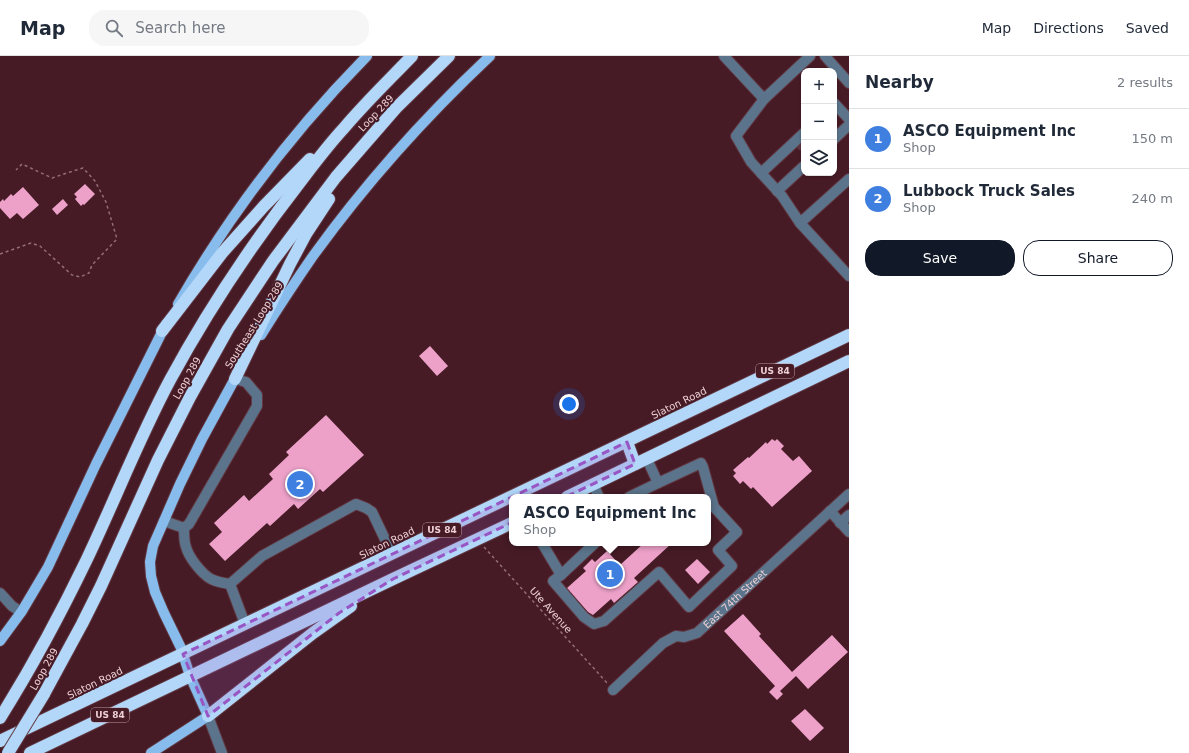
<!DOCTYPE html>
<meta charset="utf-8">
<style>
:root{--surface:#fff;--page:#f6f6f7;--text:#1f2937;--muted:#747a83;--line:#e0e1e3;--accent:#111827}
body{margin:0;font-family:"DejaVu Sans",sans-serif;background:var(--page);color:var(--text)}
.controls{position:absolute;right:12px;top:12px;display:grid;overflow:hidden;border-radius:8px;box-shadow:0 1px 3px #0004}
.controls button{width:36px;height:36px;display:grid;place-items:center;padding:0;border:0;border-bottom:1px solid var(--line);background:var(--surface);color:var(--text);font:20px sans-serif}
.you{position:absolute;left:569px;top:348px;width:14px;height:14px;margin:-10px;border:3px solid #fff;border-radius:50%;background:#1a73e8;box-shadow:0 0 0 6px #1a73e833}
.badge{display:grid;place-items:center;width:26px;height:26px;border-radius:50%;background:var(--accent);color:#fff;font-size:13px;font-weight:700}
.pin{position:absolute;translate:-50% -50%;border:2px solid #fff;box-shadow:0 1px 4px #0006}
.popup{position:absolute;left:509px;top:438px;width:202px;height:52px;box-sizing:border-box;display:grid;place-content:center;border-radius:8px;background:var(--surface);filter:drop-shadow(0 1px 3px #0005);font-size:13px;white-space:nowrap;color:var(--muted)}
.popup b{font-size:15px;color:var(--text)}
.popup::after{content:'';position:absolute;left:50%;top:100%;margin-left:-8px;border:8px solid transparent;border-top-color:var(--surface)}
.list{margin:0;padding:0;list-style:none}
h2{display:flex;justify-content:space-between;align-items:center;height:52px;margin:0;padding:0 16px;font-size:17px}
h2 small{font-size:13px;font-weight:400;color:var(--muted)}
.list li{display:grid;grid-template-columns:26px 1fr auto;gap:12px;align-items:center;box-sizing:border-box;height:60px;padding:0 16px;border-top:1px solid var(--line)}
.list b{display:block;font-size:15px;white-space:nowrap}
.list p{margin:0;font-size:13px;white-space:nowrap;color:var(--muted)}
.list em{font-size:13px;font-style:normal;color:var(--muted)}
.actions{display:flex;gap:8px;padding:12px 16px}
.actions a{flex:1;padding:9px 0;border:1px solid var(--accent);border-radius:16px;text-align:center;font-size:14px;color:var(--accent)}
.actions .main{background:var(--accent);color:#fff}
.icon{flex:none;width:22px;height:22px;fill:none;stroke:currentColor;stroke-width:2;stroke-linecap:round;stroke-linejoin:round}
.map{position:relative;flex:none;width:849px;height:697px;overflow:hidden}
header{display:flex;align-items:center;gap:24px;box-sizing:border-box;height:56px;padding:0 20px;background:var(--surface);border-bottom:1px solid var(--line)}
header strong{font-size:19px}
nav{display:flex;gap:22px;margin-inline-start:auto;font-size:14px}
.search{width:280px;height:36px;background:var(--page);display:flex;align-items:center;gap:10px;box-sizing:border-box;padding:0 14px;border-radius:16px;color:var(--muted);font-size:15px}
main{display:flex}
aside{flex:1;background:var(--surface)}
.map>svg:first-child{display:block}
</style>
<header>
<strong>Map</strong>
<div class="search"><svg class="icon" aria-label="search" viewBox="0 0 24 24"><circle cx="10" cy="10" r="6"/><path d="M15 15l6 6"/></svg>Search here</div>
<nav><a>Map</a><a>Directions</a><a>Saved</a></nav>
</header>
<main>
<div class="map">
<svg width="849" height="697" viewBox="0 0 849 697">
<rect width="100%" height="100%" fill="#461b26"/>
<g fill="#eda1c9">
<path d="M85,128L95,138L84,149L83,148L81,150L75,143L77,141L74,138Z"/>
<path d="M23,131L39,149L23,163L17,157L10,163L0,152V146L3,143L4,145L11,138L13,140Z"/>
<path d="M63,143L68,149L57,159L52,153Z"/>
<path d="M430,290L448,310L437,320L419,300Z"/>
<path d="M326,359L364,399L323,436L320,433L298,453L294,448L270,470L267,467L225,505L209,488L222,476L214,467L244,439L249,445L273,423L269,418L289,399L286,396Z"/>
<path d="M772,383L775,385L777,383L784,390L781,393L793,405L799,400L812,415L772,451L753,431L751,433L743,425L740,428L733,420L736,417L733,414L748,401L749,402L766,386L767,388Z"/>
<path d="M644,487H672L634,522L638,526L614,547L611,543L593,559L588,556L567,532L586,515L583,512L592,503L595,506L607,495L620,509Z"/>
<path d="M697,503L710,516L698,528L685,514Z"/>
<path d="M743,558L761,578L759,580L792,616L832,579L848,596L808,633L796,620L780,635L783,638L777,644L769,636L775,630L724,575Z"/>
<path d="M805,653L824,672L810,685L791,665Z"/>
</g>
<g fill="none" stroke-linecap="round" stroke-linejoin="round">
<path stroke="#5f3640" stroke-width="10" stroke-dasharray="10 5" stroke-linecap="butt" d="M797,84L804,92"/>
<g stroke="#613842" stroke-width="12">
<g id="minor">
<path d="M724,0L764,43L810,0"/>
<path d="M825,0L849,27"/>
<path d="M764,43L736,80L751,106L782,140L800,167L849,220"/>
<path d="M834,47L849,63"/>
<path d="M834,83L849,69"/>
<path d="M761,117L804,77"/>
<path d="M777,135L804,110"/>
<path d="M800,167L849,123"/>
<path d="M593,428L599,441"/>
<path d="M629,441L658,427"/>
<path d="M830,455L849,476"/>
<path d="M164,465L184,472L189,468L257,350V339L246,326L235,323"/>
<path d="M840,467L849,459"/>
<path d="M184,472C184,478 184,486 186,491C189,502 202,518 211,523C217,526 223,527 230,528L262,500L356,448L366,452L372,456L392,498"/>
<path d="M542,487L561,519L553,525L584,561L594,568L604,565L659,516L689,551L732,510L718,494L737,476L714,451L703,411L701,407L658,427L647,403"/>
<path d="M561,519L595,487"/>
<path d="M230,528L245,568"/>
<path d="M0,537L12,550L21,556"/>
<path id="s1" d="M613,634L663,587L676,580L684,581L697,577L849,438"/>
<path d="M208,660L222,697"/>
</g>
</g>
<g stroke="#613842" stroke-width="12">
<g id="major">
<path d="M178,248C230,158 294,74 367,0"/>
<path d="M261,279C278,252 295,226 313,200C365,128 425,61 490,0"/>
<path d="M0,585L22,555L48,511L96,408L166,268"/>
<path d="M151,697L208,660L190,620L181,592L164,557L155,536L151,520L150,506L153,490L180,428L202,383L238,317"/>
</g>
</g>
<g stroke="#613842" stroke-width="14">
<g id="highway">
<path d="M162,275L222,197L264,150L310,103"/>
<path d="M235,323L290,208L306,178L329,143"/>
<path d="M627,386L635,408"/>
<path d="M567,441L849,305"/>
<path d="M44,638L82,568L101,530L158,404L190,341L228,273L273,205L336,121L396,52L449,0"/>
<path d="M208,660L313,577L351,550"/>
<path d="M0,662C32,611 61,557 87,503C115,444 139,382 170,324C209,252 254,185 304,121C317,104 330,87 344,72C365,47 389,24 412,0"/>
<path d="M0,685L849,279"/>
<path d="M30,697L393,523L512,467"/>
</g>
</g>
<g stroke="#926e76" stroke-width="1.5" stroke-dasharray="3 3" stroke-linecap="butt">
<path d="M0,198L31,187L40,190L72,219L80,221L89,217L92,209L117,183L106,146L95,125L83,112L70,116L52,122L22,108L16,114"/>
<path d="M484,491L608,628"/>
</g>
<use href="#minor" stroke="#5b748b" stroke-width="10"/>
<use href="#major" stroke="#88bcec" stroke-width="10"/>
<use href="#highway" stroke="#b2d7f9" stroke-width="12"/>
<g stroke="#613842" stroke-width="14" stroke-linecap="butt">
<path id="highway-bridge" d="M8,697L44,638"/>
</g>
<use href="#highway-bridge" stroke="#b2d7f9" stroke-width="12"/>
</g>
<path fill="#9855c4" fill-opacity="0.2" stroke="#9855c4" stroke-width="3" stroke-dasharray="8 5" stroke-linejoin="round" d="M627,386L635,408L393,523L339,557L208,660L183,598Z"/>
<g text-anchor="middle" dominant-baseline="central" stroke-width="4" stroke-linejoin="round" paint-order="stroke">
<g fill="#461b26" stroke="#bb9aa0" stroke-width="1">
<rect x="756" y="308" width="38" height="14" rx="3"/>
<rect x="423" y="467" width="38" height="14" rx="3"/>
<rect x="91" y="652" width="38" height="14" rx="3"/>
</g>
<g font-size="9" font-weight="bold" fill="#edd0d4">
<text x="775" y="315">US 84</text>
<text x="442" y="474">US 84</text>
<text x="110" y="659">US 84</text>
</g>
<g font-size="10" fill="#edd0d4" stroke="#461b26">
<text transform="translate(376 57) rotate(-47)">Loop 289</text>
<text transform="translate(254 269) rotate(-58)">Southeast Loop 289</text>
<text transform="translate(187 322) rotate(-61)">Loop 289</text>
<text transform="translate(679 347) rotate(-26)">Slaton Road</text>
<text transform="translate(387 487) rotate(-26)">Slaton Road</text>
<text stroke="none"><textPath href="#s1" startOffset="156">East 74th Street</textPath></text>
<text transform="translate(551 554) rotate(48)">Ute Avenue</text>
<text transform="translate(44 613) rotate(-61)">Loop 289</text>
<text transform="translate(95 627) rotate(-26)">Slaton Road</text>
</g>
</g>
</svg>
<div class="controls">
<button>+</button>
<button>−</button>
<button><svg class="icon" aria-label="layers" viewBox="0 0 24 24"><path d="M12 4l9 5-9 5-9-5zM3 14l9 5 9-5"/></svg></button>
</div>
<div class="you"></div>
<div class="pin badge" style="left:610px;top:518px;background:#3f7fe0">1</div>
<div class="popup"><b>ASCO Equipment Inc</b>Shop</div>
<div class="pin badge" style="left:300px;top:428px;background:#3f7fe0">2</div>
</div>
<aside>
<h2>Nearby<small>2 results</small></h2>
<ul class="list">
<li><span class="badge" style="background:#3f7fe0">1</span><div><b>ASCO Equipment Inc</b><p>Shop</p></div><em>150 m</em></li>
<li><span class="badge" style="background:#3f7fe0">2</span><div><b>Lubbock Truck Sales</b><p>Shop</p></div><em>240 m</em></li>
</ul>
<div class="actions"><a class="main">Save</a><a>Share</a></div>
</aside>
</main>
